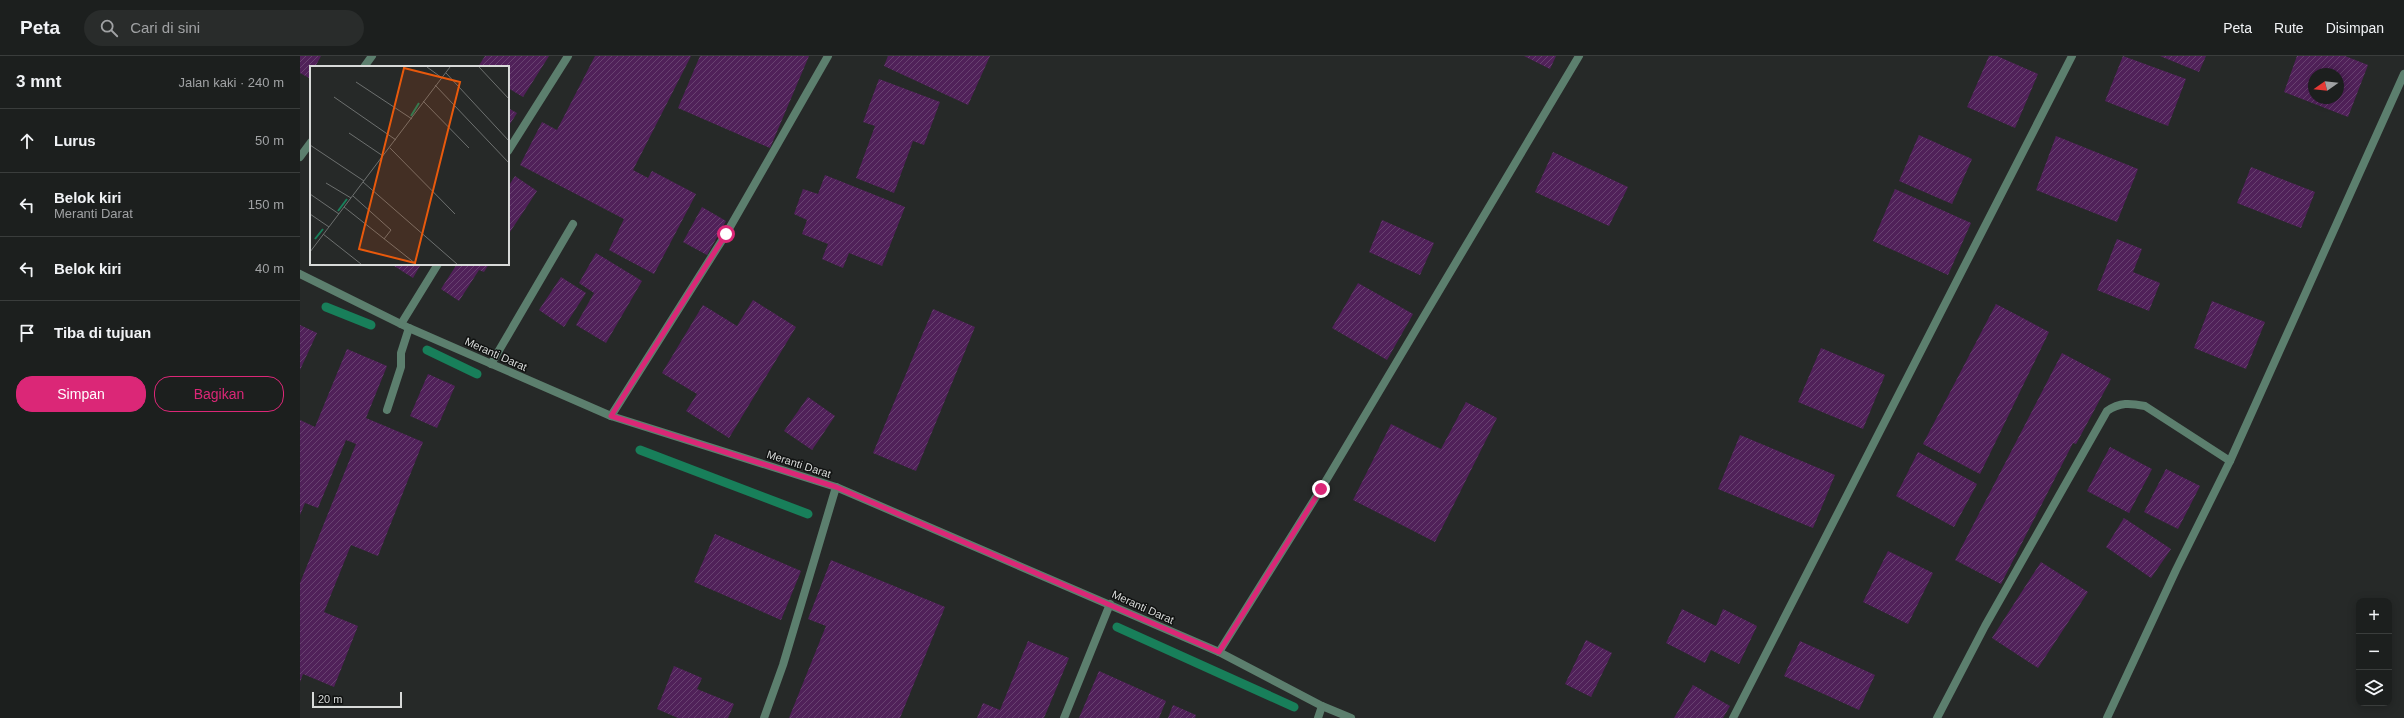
<!DOCTYPE html>
<html lang="id">
<meta charset="utf-8">
<style>
:root{--surface:#1c1f1e;--page:#292c2b;--text:#f1f3f6;--muted:#a0a2a4;--line:#3a3d3c;--accent:#db2777}
body{margin:0;font-family:Arial,sans-serif;background:var(--page);color:var(--text)}
.controls{position:absolute;right:12px;bottom:12px;display:grid;overflow:hidden;border-radius:8px;box-shadow:0 2px 10px #0003}
.controls button{width:36px;height:36px;display:grid;place-items:center;padding:0;border:0;border-bottom:1px solid var(--line);background:var(--surface);color:var(--text);font:20px sans-serif}
.compass{position:absolute;left:2008px;top:12px;width:36px;height:36px;border-radius:50%;background:var(--surface);box-shadow:0 2px 10px #0003;rotate:256deg}
.scale{position:absolute;left:12px;bottom:10px;width:90px;box-sizing:border-box;padding-left:4px;border:2px solid #d8dad9;border-top:0;font-size:11px;line-height:14px;white-space:nowrap;color:#d8dad9;-webkit-text-stroke:3px #101211;paint-order:stroke}
.stop{position:absolute;width:12px;height:12px;margin:-9px;border:3px solid #db2777;border-radius:50%;background:#fff}
.stop.end{background:#db2777;border-color:#fff;box-shadow:0 1px 4px #0008}
.list{margin:0;padding:0;list-style:none}
h2{display:flex;justify-content:space-between;align-items:center;height:52px;margin:0;padding:0 16px;font-size:17px}
h2 small{font-size:13px;font-weight:400;color:var(--muted)}
.list li{display:grid;grid-template-columns:26px 1fr auto;gap:12px;align-items:center;box-sizing:border-box;height:64px;padding:0 16px;border-top:1px solid var(--line)}
.list b{display:block;font-size:15px;white-space:nowrap}
.list p{margin:0;font-size:13px;white-space:nowrap;color:var(--muted)}
.list em{font-size:13px;font-style:normal;color:var(--muted)}
.actions{display:flex;gap:8px;padding:12px 16px}
.actions a{flex:1;padding:9px 0;border:1px solid var(--accent);border-radius:16px;text-align:center;font-size:14px;color:var(--accent)}
.actions .main{background:var(--accent);color:#fff}
.icon{flex:none;width:22px;height:22px;fill:none;stroke:currentColor;stroke-width:2;stroke-linecap:round;stroke-linejoin:round}
.map{position:relative;flex:none;width:2104px;height:662px;overflow:hidden}
header{display:flex;align-items:center;gap:24px;box-sizing:border-box;height:56px;padding:0 20px;background:var(--surface);border-bottom:1px solid var(--line)}
header strong{font-size:19px}
nav{display:flex;gap:22px;margin-inline-start:auto;font-size:14px}
.search{width:280px;height:36px;background:var(--page);display:flex;align-items:center;gap:10px;box-sizing:border-box;padding:0 14px;border-radius:22px;color:var(--muted);font-size:15px}
main{display:flex}
aside{flex:1;background:var(--surface)}
.map>svg:first-child{display:block}
</style>
<header>
<strong>Peta</strong>
<div class="search"><svg class="icon" aria-label="search" viewBox="0 0 24 24"><circle cx="10" cy="10" r="6"/><path d="M15 15l6 6"/></svg>Cari di sini</div>
<nav><a>Peta</a><a>Rute</a><a>Disimpan</a></nav>
</header>
<main>
<aside>
<h2>3 mnt<small>Jalan kaki · 240 m</small></h2>
<ul class="list">
<li><svg class="icon" aria-label="ahead" viewBox="0 0 24 24"><path d="M12 20V5M6 11l6-6 6 6"/></svg><div><b>Lurus</b></div><em>50 m</em></li>
<li><svg class="icon" aria-label="left" viewBox="0 0 24 24"><path d="M17 20v-9H6M10 6l-5 5 5 5"/></svg><div><b>Belok kiri</b><p>Meranti Darat</p></div><em>150 m</em></li>
<li><svg class="icon" aria-label="left" viewBox="0 0 24 24"><path d="M17 20v-9H6M10 6l-5 5 5 5"/></svg><div><b>Belok kiri</b></div><em>40 m</em></li>
<li><svg class="icon" aria-label="arrive" viewBox="0 0 24 24"><path d="M6 21V4h12l-3 4 3 4H6"/></svg><div><b>Tiba di tujuan</b></div></li>
</ul>
<div class="actions"><a class="main">Simpan</a><a>Bagikan</a></div>
</aside>
<div class="map">
<svg width="2104" height="662" viewBox="0 0 2104 662">
<defs>
<pattern id="building-hatch" width="6" height="6" patternUnits="userSpaceOnUse"><rect width="6" height="6" fill="#502159"/><path d="M-1 1l2-2M0 6l6-6M5 7l2-2" fill="none" stroke="#684170"/></pattern>
</defs>
<rect width="100%" height="100%" fill="#262928"/>
<g fill="none" stroke-linecap="round" stroke-linejoin="round">
<g stroke="#187f5a" stroke-width="9">
<path d="M26,251L71,269"/>
<path d="M127,294L177,318"/>
<path d="M340,394L508,458"/>
<path d="M817,571L994,651"/>
</g>
</g>
<g fill="url(#building-hatch)" fill-rule="evenodd">
<path d="M0,0H21L15,11H11L9,22L0,17Z"/>
<path d="M185,0H249L223,41L208,32V11H178Z"/>
<path d="M295,0H391L333,114L348,122L352,115L396,138L354,218L309,194L324,163L220,109L242,66L257,74Z"/>
<path d="M400,0H509L470,92L378,52Z"/>
<path d="M588,0H690L668,49L584,10Z"/>
<path d="M1224,0H1256L1250,13Z"/>
<path d="M1689,0H1697L1738,18L1715,72L1667,51Z"/>
<path d="M1823,0L1886,23L1868,70L1805,45Z"/>
<path d="M1860,0H1906L1899,16Z"/>
<path d="M1997,0H2045L2068,9L2048,61L1984,36ZM2014,18H2038V42H2014Z"/>
<path d="M579,23L640,46L624,89L613,85L594,137L556,122L575,70L563,66Z"/>
<path d="M208,52L217,57L208,71Z"/>
<path d="M1619,79L1672,103L1652,148L1599,125Z"/>
<path d="M1756,80L1838,113L1817,166L1736,134Z"/>
<path d="M1253,96L1328,131L1309,170L1235,136Z"/>
<path d="M1951,111L2015,136L2001,172L1937,147Z"/>
<path d="M525,119L605,151L582,210L549,197L543,212L522,203L528,188L502,178L507,164L494,158L503,133L518,138Z"/>
<path d="M215,120L237,135L208,179V131Z"/>
<path d="M1595,133L1671,167L1648,219L1573,185Z"/>
<path d="M402,151L426,165L407,199L383,186Z"/>
<path d="M1082,164L1134,187L1120,219L1069,196Z"/>
<path d="M1817,183L1842,193L1833,216L1860,227L1849,255L1797,234Z"/>
<path d="M296,197L342,225L306,287L276,269L294,237L279,227Z"/>
<path d="M91,208H121L113,222Z"/>
<path d="M157,208H189L184,216L179,214L159,245L141,233Z"/>
<path d="M261,221L286,237L264,271L239,254Z"/>
<path d="M1058,227L1113,258L1087,304L1032,272Z"/>
<path d="M453,244L496,271L429,382L386,355L397,338L362,317L403,249L437,270Z"/>
<path d="M1912,245L1965,266L1946,313L1894,292Z"/>
<path d="M1696,248L1749,276L1680,418L1623,388Z"/>
<path d="M633,253L675,271L616,415L573,397Z"/>
<path d="M0,269L17,277L0,314Z"/>
<path d="M1521,292L1585,319L1563,373L1498,346Z"/>
<path d="M47,293L87,310L66,362L123,386L78,500L51,489L24,556L58,570L34,631L3,618L0,626V527L56,388L46,384L18,452L5,447L0,459V364L15,371Z"/>
<path d="M1762,297L1811,323L1776,388L1773,387L1701,528L1655,504Z"/>
<path d="M128,318L155,330L137,372L110,360Z"/>
<path d="M508,341L535,360L512,394L484,375Z"/>
<path d="M1166,346L1197,362L1135,486L1053,444L1091,368L1141,393Z"/>
<path d="M1440,379L1535,419L1513,472L1418,433Z"/>
<path d="M1810,391L1852,413L1829,457L1787,435Z"/>
<path d="M1618,396L1677,428L1654,471L1596,440Z"/>
<path d="M1866,413L1900,430L1878,473L1844,456Z"/>
<path d="M1824,462L1871,493L1851,522L1806,491Z"/>
<path d="M415,478L501,515L481,564L394,526Z"/>
<path d="M1588,495L1633,517L1608,568L1563,546Z"/>
<path d="M531,504L645,551L600,662H489L526,570L508,563Z"/>
<path d="M1741,506L1788,536L1738,612L1692,582Z"/>
<path d="M1382,553L1416,570L1423,553L1457,570L1439,608L1411,594L1405,607L1366,587Z"/>
<path d="M1286,584L1312,597L1291,641L1265,628Z"/>
<path d="M728,585L769,602L744,662H677L683,647L700,654Z"/>
<path d="M1500,585L1575,619L1559,654L1484,620Z"/>
<path d="M374,610L402,622L397,633L434,648L428,662H378L357,653Z"/>
<path d="M799,615L866,645L859,662H779Z"/>
<path d="M1393,629L1430,650L1423,662H1374Z"/>
<path d="M873,649L896,659L895,662H868Z"/>
</g>
<g fill="none" stroke-linecap="round" stroke-linejoin="round">
<g stroke="#5c7f6e" stroke-width="8">
<path d="M191,308L273,168"/>
<path d="M87,354L101,311V297L109,272"/>
</g>
<g stroke="#5c7f6e" stroke-width="8">
<path d="M64,11L72,0"/>
<path d="M208,95L268,0"/>
<path d="M0,101L11,86"/>
<path d="M0,218L109,272L311,360L536,431L919,596L1022,650L1051,662"/>
<path d="M101,268L138,208"/>
<path d="M311,360L426,178L528,0"/>
<path d="M919,596L1021,433L1279,0"/>
<path d="M464,662L483,609L536,431"/>
<path d="M764,662L810,548"/>
<path d="M1018,662L1022,650"/>
<path d="M1433,662L1772,0"/>
<path d="M1637,662L1685,570L1807,355C1820,346 1830,347 1845,350L1930,405"/>
<path d="M1807,662L1876,514L1930,405L2104,18"/>
</g>
</g>
<g fill="none" stroke-linecap="round" stroke-linejoin="round">
<path stroke="#db2777" stroke-width="5" d="M426,178L311,360L536,431L919,596L1021,433"/>
</g>
<g text-anchor="middle" dominant-baseline="central" stroke-width="3" stroke-linejoin="round" paint-order="stroke">
<g font-size="11" fill="#d8dad9" stroke="#101211">
<text transform="translate(196 298) rotate(24)">Meranti Darat</text>
<text transform="translate(499 408) rotate(18)">Meranti Darat</text>
<text transform="translate(843 551) rotate(24)">Meranti Darat</text>
</g>
</g>
<g transform="translate(10 10)">
<rect width="199" height="199" fill="#262928"/>
<path fill="none" stroke="#187f5a" stroke-width="2" d="M101,50L109,37M28,145L37,133M5,173L13,163"/>
<path fill="none" stroke="#6d706f" stroke-width="1" d="M117,1L132,12M169,1L199,33M136,7L199,75M46,16L102,53M125,19L199,97M24,31L86,74M113,35L159,82M39,67L73,90M0,79L54,115M80,82L145,148M53,116L147,198M16,117L41,132M0,128L29,148M43,130L81,164L74,173M34,141L106,198M0,148L19,161M13,168L51,198M0,186L140,1"/>
<path fill="#e8590c" fill-opacity="0.15" stroke="#e8590c" stroke-width="2" d="M94,2L150,16L105,197L49,183Z"/>
<rect width="199" height="199" fill="none" stroke="#d8dad9" stroke-width="2"/>
</g>
</svg>
<div class="controls">
<button>+</button>
<button>−</button>
<button><svg class="icon" aria-label="layers" viewBox="0 0 24 24"><path d="M12 4l9 5-9 5-9-5zM3 14l9 5 9-5"/></svg></button>
</div>
<svg class="compass" viewBox="-18 -18 36 36"><path d="M0-13l5 13h-10z" fill="#e53935"/><path d="M0 13l5-13h-10z" fill="#a0a2a4"/></svg>
<div class="scale">20 m</div>
<div class="stop" style="left:426px;top:178px"></div>
<div class="stop end" style="left:1021px;top:433px"></div>
</div>
</main>
